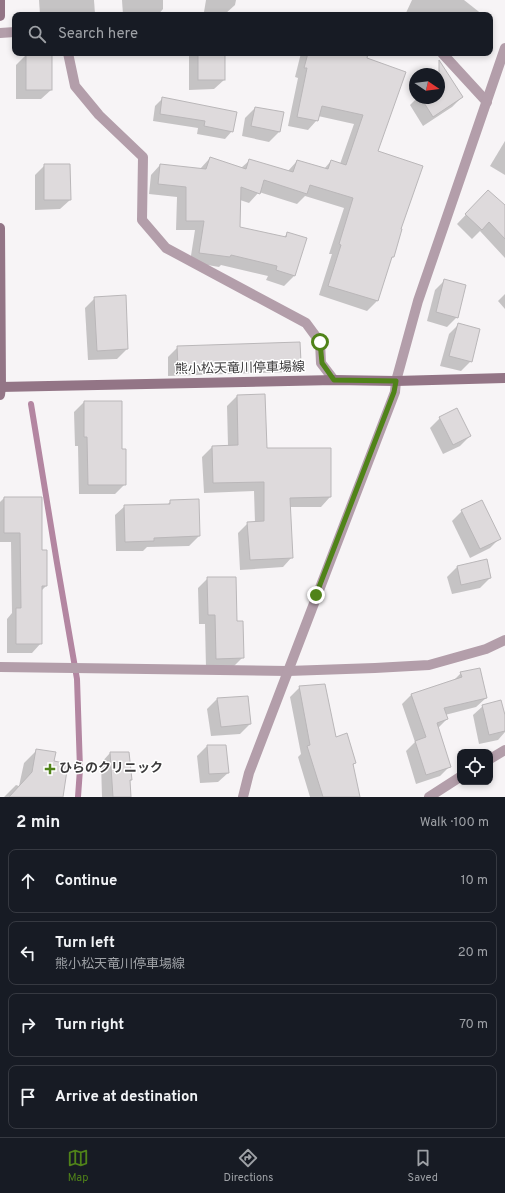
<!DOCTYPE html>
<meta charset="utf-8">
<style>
:root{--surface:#171b24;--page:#242831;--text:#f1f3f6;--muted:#9ea1a6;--line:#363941;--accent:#508319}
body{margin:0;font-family:Overpass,"Noto Sans JP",sans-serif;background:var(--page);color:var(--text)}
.controls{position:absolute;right:12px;bottom:12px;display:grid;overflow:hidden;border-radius:8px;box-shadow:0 2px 6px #0003}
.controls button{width:36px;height:36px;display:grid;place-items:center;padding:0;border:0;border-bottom:1px solid var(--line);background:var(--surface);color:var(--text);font:20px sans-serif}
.compass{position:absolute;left:409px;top:68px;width:36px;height:36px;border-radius:50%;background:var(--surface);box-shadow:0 2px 6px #0003;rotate:103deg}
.stop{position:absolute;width:12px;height:12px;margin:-9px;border:3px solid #508319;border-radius:50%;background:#fff}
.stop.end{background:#508319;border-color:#fff;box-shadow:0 1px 4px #0008}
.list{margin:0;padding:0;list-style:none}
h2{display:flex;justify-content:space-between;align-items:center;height:52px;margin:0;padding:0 16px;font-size:17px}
h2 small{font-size:13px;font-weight:400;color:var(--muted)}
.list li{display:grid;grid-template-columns:26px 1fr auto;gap:12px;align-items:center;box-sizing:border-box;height:64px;margin:0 8px 8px;padding:0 8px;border:1px solid var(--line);border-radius:8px}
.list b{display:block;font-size:15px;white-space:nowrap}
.list p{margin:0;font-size:13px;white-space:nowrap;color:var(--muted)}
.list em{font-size:13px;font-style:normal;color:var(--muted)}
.icon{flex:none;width:22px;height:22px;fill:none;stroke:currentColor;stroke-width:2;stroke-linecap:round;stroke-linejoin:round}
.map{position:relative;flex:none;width:505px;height:797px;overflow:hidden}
.search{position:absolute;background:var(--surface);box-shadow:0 2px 6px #0003;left:12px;right:12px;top:12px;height:44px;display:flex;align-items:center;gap:10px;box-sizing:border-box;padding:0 14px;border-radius:8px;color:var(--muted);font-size:15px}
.sheet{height:340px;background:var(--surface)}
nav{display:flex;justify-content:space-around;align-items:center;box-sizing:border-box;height:56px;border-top:1px solid var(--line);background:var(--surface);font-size:11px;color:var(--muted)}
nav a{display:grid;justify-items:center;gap:2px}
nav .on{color:var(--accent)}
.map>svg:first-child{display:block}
</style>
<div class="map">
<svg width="505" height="797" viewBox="0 0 505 797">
<rect width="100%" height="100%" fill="#f7f4f6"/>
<g fill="#0003">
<path d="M39,0H94L95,14L40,15Z"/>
<path d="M122,0H163V9L158,15H123Z"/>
<path d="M206,0H236L235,5L225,14L204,12Z"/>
<path d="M412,0H464L483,15H405Z"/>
<path d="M191,53H224V80L214,89L189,90V55Z"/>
<path d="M301,53H367L366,59L377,151L400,229L393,257L390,259L377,301L367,311L319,295L332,254H329L344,208L305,196L297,204L259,192L249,203L240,200L239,228L283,238L288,233L306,239L294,276L284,286L266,280L268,276L221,265L219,267L190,262L195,230H176L177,197L149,194L151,175L160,165L200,169L210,158L241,168L250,160L288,171L297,161L324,169L331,161L340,164L354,124L318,116L317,120L308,130L288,126L298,78L295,77Z"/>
<path d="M26,55L51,90L41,99H16V65Z"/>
<path d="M439,83L462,97L452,107L423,126L410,105L417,98H439Z"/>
<path d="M163,98L232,131L225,139L197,134L198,128L153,121L155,106Z"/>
<path d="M255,108L283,113L279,132L269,142L242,136L245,118Z"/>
<path d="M505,141V175L490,166Z"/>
<path d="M45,165L70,200L60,209L35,210V175Z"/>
<path d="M479,201L505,207V258L480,231L472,239L457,224Z"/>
<path d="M445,280L457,317L447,327L427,321L435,290Z"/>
<path d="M505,294V309L498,301Z"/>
<path d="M95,298L127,349L117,359L88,360L85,308Z"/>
<path d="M459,324L471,361L461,371L440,366L449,334Z"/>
<path d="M178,347L300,362L290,372L168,376V357Z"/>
<path d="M264,395L266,449L330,497L321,507H289L292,557L283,567L240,570L238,533L248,523H255L254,491L204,493L202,457L212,447L228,446L227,406L237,396Z"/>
<path d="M84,402L121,450L125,484L115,494H79L78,446H75L74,412Z"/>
<path d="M440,418L470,436L460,446L443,454L430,428Z"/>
<path d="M4,498H41V551L46,586L41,591V643L32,653H7V619L12,613L11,542H0V502Z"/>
<path d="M198,500L199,536L189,546L147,547L143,551H116L115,515L125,506L167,505L171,501Z"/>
<path d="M462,511L499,539L490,548L470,558L452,521Z"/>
<path d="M486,560L490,578L480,588L452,594L447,577L457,567Z"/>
<path d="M208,578L236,622L243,657L233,667L206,668L205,624H199L198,588Z"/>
<path d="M461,673L486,698L476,707L445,715L447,719L438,728L450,766L440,776L416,784L406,751L415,742L402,704L412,694L452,682Z"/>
<path d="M300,687L336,738L355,763L352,766L359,797H310L298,757L301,754L290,697Z"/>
<path d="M247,698L250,724L240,734L211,736L207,709L217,699Z"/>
<path d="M483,706L505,720V732L498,740L479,744L473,715Z"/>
<path d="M207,746L228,773L218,782L200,783L197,756Z"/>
<path d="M37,750L53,762L62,797H4L16,785L19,786L24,763Z"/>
<path d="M110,753L131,780L129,782L130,797H102L101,763Z"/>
</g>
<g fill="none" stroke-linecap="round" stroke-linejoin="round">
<path stroke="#b386a1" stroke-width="6" d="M31,404L57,563L77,679L80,769L78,797"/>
</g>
<g fill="#dedadc" stroke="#bab7b9">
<rect x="198" y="53" width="27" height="27"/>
<path d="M308,53H368L367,58L406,72L378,151L423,166L401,229H402L394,257H392L378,301L328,286L341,245L339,244L353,198L310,185L307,194L264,180L260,194L241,187L240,227L286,237L287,232L307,238L295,276L276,270L277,266L231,255L230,257L199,253L204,221H186V187L158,184L160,164L206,169L210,157L246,169L249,159L293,172L297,160L328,169L331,160L346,165L363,115L322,106L318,121L297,117L307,68H304Z"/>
<rect x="26" y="54" width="26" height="36"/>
<path d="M439,60L463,97L433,117L421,98H439Z"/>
<path d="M162,97L237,112L233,132L204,126L205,121L160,114Z"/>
<path d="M255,107L284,112L280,132L251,126Z"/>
<path d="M44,164H70L71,200H44Z"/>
<path d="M488,190L505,205V239L489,222L482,230L465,214Z"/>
<path d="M444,279L466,285L458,318L436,312Z"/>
<path d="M126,295L128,349L97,351L94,297Z"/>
<path d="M458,323L480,329L472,362L449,356Z"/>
<path d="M300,342L301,362L178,367L177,346Z"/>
<path d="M265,394L267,448H331V497L290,498L293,558L250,560L247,522L264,521V482L213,483L212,446L238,445L237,395Z"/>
<path d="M84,401H122V449H126V485H88L87,437H84Z"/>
<path d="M457,408L471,436L453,445L439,417Z"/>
<path d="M4,497H42V550H47V586H42V644H16V608H21L20,533H4Z"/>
<path d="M199,499L200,536L154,538V541L125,542L124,505L170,504V500Z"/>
<path d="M482,500L501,539L480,549L461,510Z"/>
<path d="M487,559L491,578L461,585L457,566Z"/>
<path d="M207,577H236L237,621H243L244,658L216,659L215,615H208Z"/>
<path d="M480,668L487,698L444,708L448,719L437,723L451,767L426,775L415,741L426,737L411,694L462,677L460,672Z"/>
<path d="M325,684L336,737L347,733L356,763L353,764L360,797H323L307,746L310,745L299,686Z"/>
<path d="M248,696L251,724L221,727L217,698Z"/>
<path d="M501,700L505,715V731L489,735L482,705Z"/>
<path d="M207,745H226L229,773L209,774Z"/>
<path d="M36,749L56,752L54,761L68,764L63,797H9L32,772Z"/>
<path d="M110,752H129L132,780H130L131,797H113Z"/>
</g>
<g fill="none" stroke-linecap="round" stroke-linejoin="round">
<g stroke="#b39eaa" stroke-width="10">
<path d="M0,33L15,32"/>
<path d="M68,53L75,86L99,115L143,157L142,220L166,248L306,323L320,342L321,363L334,380"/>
<path d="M442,53L487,102"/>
<path d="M0,667L288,671L375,668L429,665L486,649L505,640"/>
<path d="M490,759L505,750"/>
<path d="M243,797L249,773L395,392L396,381L418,301L505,48"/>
<path d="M429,797L460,777"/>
</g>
<g stroke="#937586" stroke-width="10">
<path d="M0,16V0"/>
<path d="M0,228L1,387L0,395"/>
<path d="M0,387L334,380L396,381L505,378"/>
</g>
</g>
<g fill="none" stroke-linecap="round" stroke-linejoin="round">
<path stroke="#508319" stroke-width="5" d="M316,595L394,392L396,381L334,380L322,363L320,342"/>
</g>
<path fill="#508319" stroke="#fff" stroke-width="1.5" d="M48 763h4v4h4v4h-4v4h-4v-4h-4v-4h4z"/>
<g text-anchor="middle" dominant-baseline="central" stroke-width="3" stroke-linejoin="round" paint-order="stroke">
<g font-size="13" fill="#3b3a3b" stroke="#fff">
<text transform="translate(240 369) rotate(-1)">熊小松天竜川停車場線</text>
</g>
<g font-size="13" font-weight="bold" fill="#3b3a3b" stroke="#fff" text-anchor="start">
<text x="59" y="769">ひらのクリニック</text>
</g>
</g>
</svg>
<div class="controls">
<button><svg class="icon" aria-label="locate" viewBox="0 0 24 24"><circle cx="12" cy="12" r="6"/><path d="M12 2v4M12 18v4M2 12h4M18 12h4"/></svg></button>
</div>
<svg class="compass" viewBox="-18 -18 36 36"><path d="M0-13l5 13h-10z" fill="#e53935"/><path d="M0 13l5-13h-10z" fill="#9ea1a6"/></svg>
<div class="stop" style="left:320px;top:342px"></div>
<div class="stop end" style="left:316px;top:595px"></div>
<div class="search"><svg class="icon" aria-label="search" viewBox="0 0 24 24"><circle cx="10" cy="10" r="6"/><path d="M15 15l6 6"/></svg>Search here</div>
</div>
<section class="sheet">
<h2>2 min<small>Walk · 100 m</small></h2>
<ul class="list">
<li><svg class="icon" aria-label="ahead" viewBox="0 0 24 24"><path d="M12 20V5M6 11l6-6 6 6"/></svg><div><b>Continue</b></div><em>10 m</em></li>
<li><svg class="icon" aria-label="left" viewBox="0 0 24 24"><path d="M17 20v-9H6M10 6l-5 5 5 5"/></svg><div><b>Turn left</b><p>熊小松天竜川停車場線</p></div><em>20 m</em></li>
<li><svg class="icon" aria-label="right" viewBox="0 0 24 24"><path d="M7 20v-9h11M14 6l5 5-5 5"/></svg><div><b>Turn right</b></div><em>70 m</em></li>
<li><svg class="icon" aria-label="arrive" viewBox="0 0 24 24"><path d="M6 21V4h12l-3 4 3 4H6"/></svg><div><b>Arrive at destination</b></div></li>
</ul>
</section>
<nav>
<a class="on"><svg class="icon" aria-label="map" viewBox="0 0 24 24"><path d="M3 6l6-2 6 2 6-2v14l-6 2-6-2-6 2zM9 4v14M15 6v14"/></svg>Map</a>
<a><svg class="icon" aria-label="directions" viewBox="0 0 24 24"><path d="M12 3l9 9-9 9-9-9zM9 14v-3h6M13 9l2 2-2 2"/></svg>Directions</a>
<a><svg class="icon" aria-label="saved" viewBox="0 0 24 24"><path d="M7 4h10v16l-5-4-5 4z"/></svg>Saved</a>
</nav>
